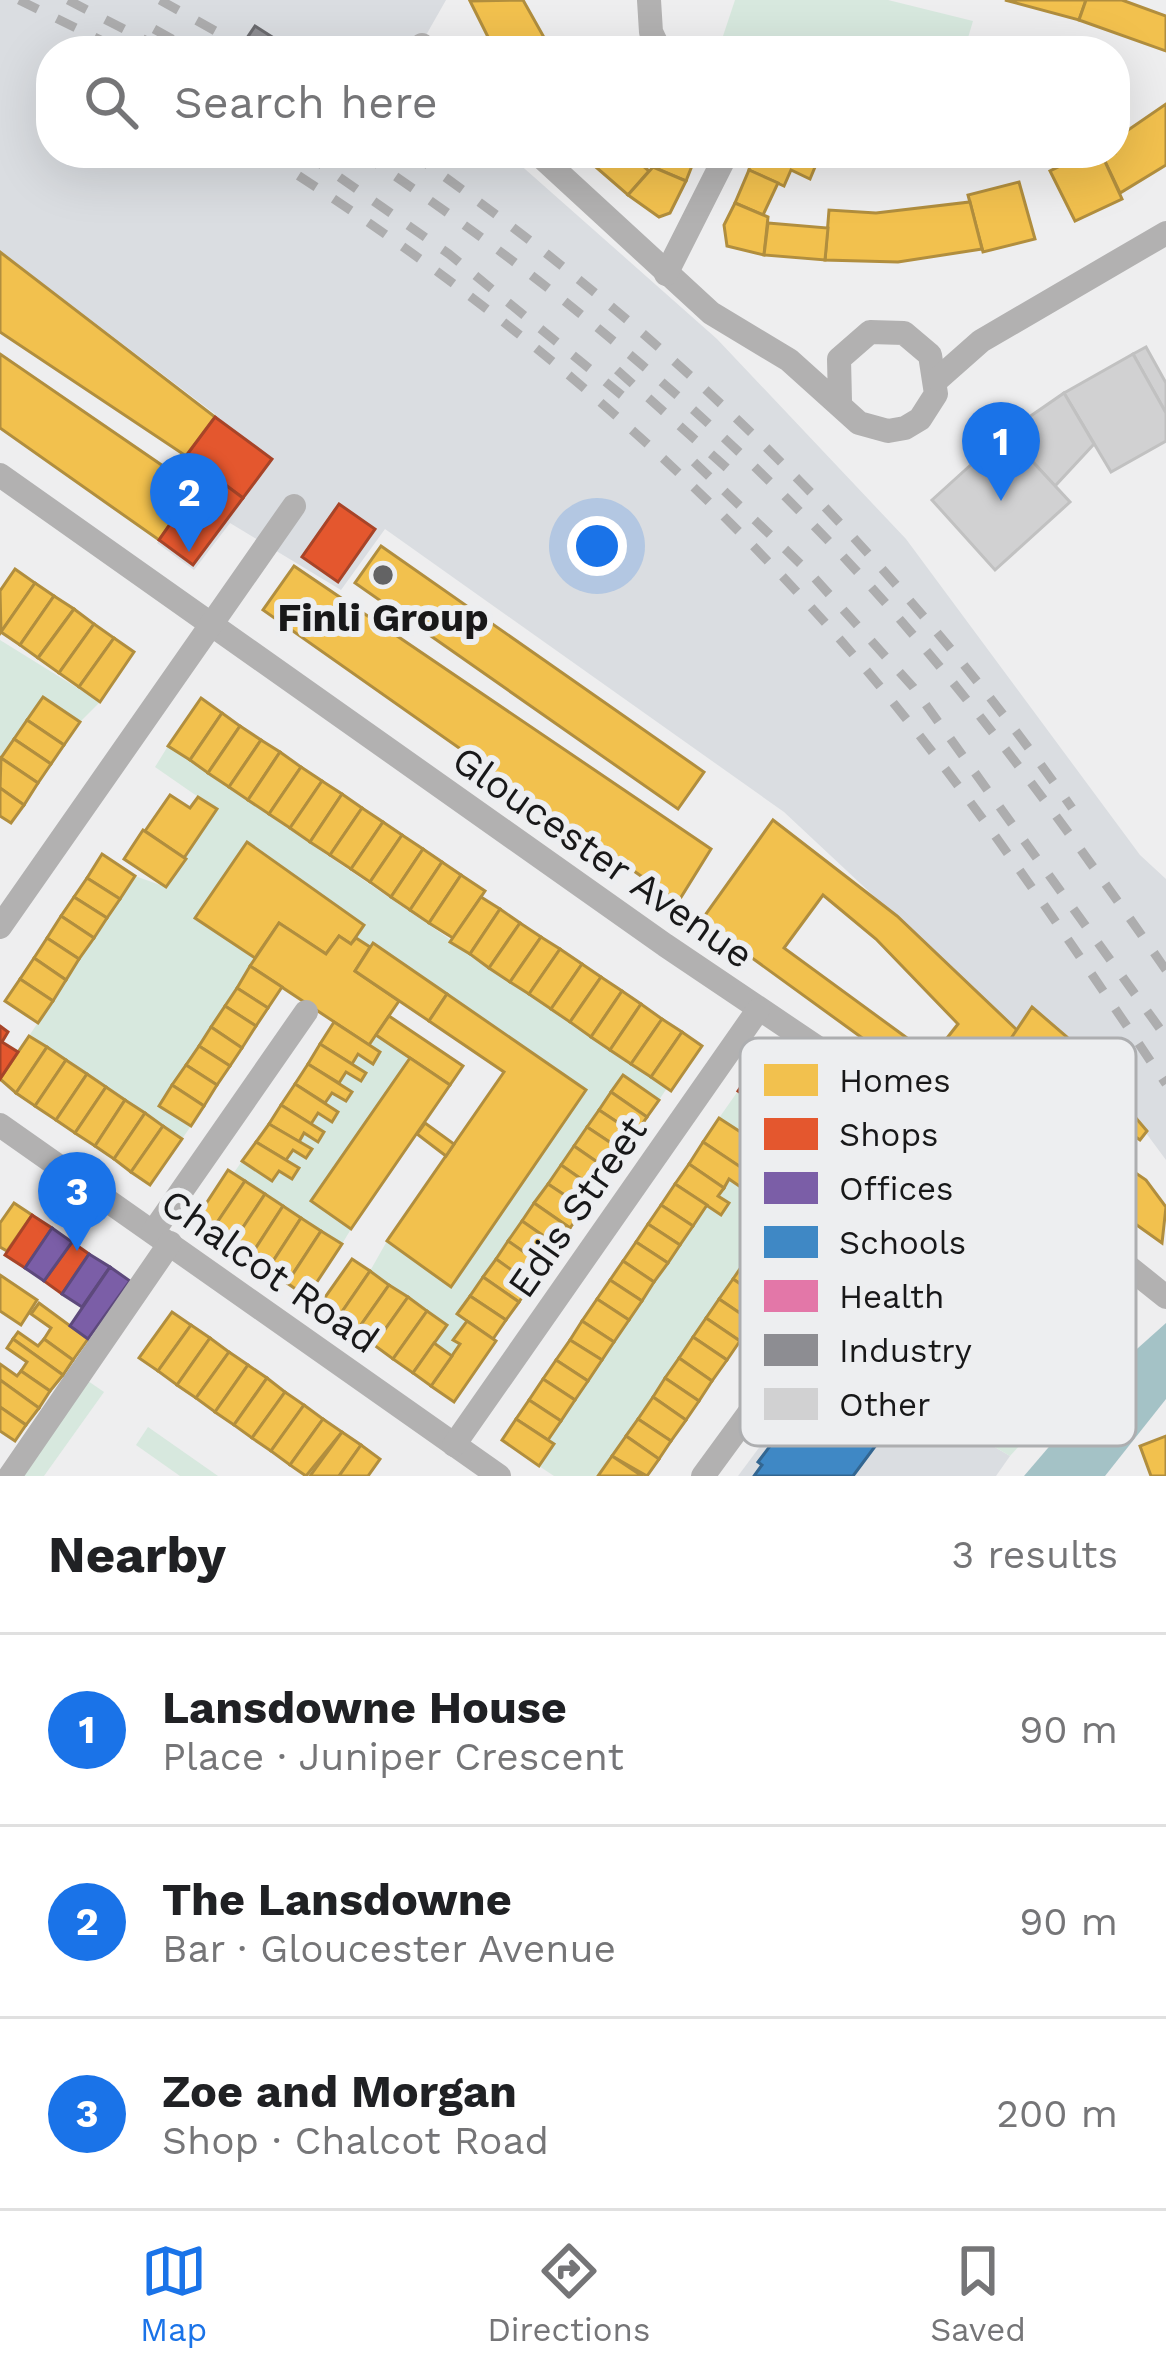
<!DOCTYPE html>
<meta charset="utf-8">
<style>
:root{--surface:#fff;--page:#f6f6f6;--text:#202124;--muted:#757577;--line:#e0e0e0;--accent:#1a73e8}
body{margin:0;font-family:"Work Sans",sans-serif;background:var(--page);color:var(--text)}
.you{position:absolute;left:597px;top:546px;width:42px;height:42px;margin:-30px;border:9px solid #fff;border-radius:50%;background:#1a73e8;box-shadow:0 0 0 18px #1a73e833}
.badge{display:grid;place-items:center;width:78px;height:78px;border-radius:50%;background:var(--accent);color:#fff;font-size:39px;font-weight:700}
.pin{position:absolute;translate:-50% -99px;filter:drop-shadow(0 3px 6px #0008)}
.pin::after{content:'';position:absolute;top:63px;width:42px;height:36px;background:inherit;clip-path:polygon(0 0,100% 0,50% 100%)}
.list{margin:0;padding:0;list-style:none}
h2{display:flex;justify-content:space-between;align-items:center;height:156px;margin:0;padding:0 48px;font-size:51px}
h2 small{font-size:39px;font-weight:400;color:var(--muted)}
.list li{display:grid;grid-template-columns:78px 1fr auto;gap:36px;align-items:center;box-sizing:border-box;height:192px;padding:0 48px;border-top:3px solid var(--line)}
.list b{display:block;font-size:45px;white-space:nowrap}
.list p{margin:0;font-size:39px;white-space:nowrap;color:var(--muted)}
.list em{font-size:39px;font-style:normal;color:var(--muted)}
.icon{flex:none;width:66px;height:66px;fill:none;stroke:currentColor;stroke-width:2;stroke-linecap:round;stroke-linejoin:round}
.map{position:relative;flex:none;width:1166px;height:1476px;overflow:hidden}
.search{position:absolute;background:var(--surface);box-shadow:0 12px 48px #0002;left:36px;right:36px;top:36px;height:132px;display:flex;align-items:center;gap:30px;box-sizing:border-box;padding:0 42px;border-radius:48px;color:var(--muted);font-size:45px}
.sheet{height:732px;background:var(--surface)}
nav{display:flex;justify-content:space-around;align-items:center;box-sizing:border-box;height:168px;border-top:3px solid var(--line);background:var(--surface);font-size:33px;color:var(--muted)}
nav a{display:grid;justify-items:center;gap:6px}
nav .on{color:var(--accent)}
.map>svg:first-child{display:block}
</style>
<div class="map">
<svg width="1166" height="1476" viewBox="0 0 1166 1476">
<rect width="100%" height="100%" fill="#eeeeef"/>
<g fill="#dadde1">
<path d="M0,0H446L417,51H51V153H507L717,339L906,539L1140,855L1166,879V1160L1112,1087L1033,1008L1017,1030L784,812L385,529L341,590L230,523L194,570L157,543L206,472L186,456L215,414L0,251Z"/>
<path d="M831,1351L1010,1456L996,1476H738Z"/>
</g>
<g fill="#d7e8de">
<path d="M735,0H888L973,21L964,51H718Z"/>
<path d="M0,640L100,702L80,722L42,697L0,759Z"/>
<path d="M168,746L667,1088L659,1100L622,1076L458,1314L467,1321L454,1339L460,1344L452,1356L434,1343L446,1324L370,1271L387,1241L451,1287L585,1089L374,944L370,947L356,938L364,924L247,843L255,958L160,1105L191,1126L182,1139L29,1036L135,876L166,887L217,810L155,767Z"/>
<path d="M376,1035L410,1058L311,1201L351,1229L342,1244L233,1174L242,1161L286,1160L293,1150L307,1157L311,1149L299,1142L304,1133L324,1132L311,1124L318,1113L332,1121L338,1112L325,1103L332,1093L346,1101L352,1092L339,1083L346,1072L361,1080L366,1073L352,1064L358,1054L373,1063L369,1045Z"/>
<path d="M738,1091L858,1172L850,1180L828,1166L811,1191L798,1183L598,1476H554L539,1466L554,1445L548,1440L707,1205L722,1215L729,1203L718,1196L729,1179L742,1188L751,1175L719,1118Z"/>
<path d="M1097,1309L1124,1331L1010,1456L988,1443Z"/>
<path d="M88,1381L104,1392L44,1476H21Z"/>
<path d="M148,1427L218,1476H180L136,1445Z"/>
</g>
<path fill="#a4c2c6" d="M1166,1323V1399L1105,1476H1024L1119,1365Z"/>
<g fill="#f2c14e" stroke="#b18e3e" stroke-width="3">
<path d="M523,0L546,41L554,51H495L470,1Z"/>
<path d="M1005,0H1086L1079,20Z"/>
<path d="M1086,0H1122L1166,16V51L1079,20Z"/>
<path d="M1166,104V165L1120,193L1101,153H1115V139Z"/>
<path d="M628,153L649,171L628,195L582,155Z"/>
<path d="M664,153H697L686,181L657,169Z"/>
<path d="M1087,153H1101L1122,199L1075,221L1050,171Z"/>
<path d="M752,154L817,153L820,155L810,179L791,170L784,186L749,170Z"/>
<path d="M653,167L686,181L670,213L659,217L628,195Z"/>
<path d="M749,170L778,183L763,215L735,203Z"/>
<path d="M1019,182L1035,239L983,252L968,195Z"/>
<path d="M970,202L982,249L898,262L825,260L829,210L876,213Z"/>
<path d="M735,203L768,217L764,255L727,246L724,225Z"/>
<path d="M768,223L828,228L825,260L764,255Z"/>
<path d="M0,252L215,417L186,456L0,332Z"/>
<path d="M0,354L195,488L159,540L0,428Z"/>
<path d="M381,546L704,772L678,809L355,583Z"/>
<path d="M294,566L711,849L678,902L263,610Z"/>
<path d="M15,569L35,583L1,632L0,591Z"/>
<path d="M35,583L54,596L20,645L1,632Z"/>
<path d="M54,596L74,609L38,658L20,645Z"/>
<path d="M74,609L94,624L59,673L38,658Z"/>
<path d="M94,624L114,638L79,687L59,673Z"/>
<path d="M114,638L134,652L100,702L79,687Z"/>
<path d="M43,697L80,722L64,745L27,720Z"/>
<path d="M201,698L222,713L190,760L168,746Z"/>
<path d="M222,713L240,726L208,773L190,760Z"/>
<path d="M27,720L64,745L51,764L14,739Z"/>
<path d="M240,726L261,740L229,787L208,773Z"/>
<path d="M14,739L51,764L38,783L1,758Z"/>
<path d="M261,740L280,752L248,800L229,787Z"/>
<path d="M280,752L301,767L269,814L248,800Z"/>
<path d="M1,758L38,783L24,805L0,788Z"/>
<path d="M301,767L322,781L290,828L269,814Z"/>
<path d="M322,781L342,794L310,842L290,828Z"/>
<path d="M0,788L24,805L11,823L0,816Z"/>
<path d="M342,794L362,808L330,855L310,842Z"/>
<path d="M170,795L190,808L198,797L217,809L184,858L145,831Z"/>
<path d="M362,808L383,822L351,869L330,855Z"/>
<path d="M773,820L897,916L1017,1030L967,1104L918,1075L958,1024L876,939L823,895L784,948L907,1038L894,1061L701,921Z"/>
<path d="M383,822L402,835L370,882L351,869Z"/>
<path d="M143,830L186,859L166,887L124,859Z"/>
<path d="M402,835L423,849L391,897L370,882Z"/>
<path d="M247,842L364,925L351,944L339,936L326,954L279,923L255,958L195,918Z"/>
<path d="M423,849L442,862L410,910L391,897Z"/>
<path d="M102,854L135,876L120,899L87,878Z"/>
<path d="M442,862L461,875L429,923L410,910Z"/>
<path d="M461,875L485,891L453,938L429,923Z"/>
<path d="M87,878L120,899L107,918L74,897Z"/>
<path d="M74,897L107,918L94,938L61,916Z"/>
<path d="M481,897L500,909L470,954L450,942Z"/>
<path d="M500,909L520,923L489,968L470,954Z"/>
<path d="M61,916L94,938L79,959L47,938Z"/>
<path d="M279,923L326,954L339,936L351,944L356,938L370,947L355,971L399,1001L369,1045L250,966Z"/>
<path d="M520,923L541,937L510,982L489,968Z"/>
<path d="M541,937L560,949L529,994L510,982Z"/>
<path d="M47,938L79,959L66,980L34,958Z"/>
<path d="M373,943L447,994L429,1021L355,971Z"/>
<path d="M560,949L582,964L551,1009L529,994Z"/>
<path d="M34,958L66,980L53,1001L20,979Z"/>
<path d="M582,964L601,977L570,1022L551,1009Z"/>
<path d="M250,966L282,987L268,1008L237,988Z"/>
<path d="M601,977L622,991L591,1037L570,1022Z"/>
<path d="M20,979L53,1001L38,1023L5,1001Z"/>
<path d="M237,988L268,1008L256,1026L225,1006Z"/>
<path d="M622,991L641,1004L610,1050L591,1037Z"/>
<path d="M447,994L586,1090L451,1287L387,1241L504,1072L429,1021Z"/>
<path d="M641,1004L662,1019L631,1064L610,1050Z"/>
<path d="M225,1006L256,1026L242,1048L211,1027Z"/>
<path d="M1032,1007L1067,1037L1147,1131L1140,1140L1072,1093L1054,1117L1146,1180L1166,1207L1162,1243L967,1104Z"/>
<path d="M389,1016L463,1066L450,1085L376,1035Z"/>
<path d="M662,1019L682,1032L651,1077L631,1064Z"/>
<path d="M334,1022L380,1052L373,1064L358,1054L352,1064L320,1044Z"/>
<path d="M211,1027L242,1048L230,1066L199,1046Z"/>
<path d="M682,1032L702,1046L671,1091L651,1077Z"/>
<path d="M29,1036L47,1047L16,1093L0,1079Z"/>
<path d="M320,1044L366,1073L361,1081L346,1072L339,1083L308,1064Z"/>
<path d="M199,1046L230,1066L217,1085L186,1065Z"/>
<path d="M47,1047L66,1060L35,1106L16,1093Z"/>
<path d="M410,1058L450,1085L351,1229L311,1201Z"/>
<path d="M66,1060L87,1074L56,1120L35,1106Z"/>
<path d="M308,1064L352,1092L346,1101L332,1093L325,1103L295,1084Z"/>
<path d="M186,1065L217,1085L204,1106L172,1085Z"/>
<path d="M87,1074L106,1087L75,1133L56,1120Z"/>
<path d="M623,1075L659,1100L647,1117L611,1092Z"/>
<path d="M295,1084L338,1112L332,1122L318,1113L311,1124L281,1105Z"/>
<path d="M172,1085L204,1106L191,1126L159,1106Z"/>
<path d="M106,1087L125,1100L95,1146L75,1133Z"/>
<path d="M611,1092L647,1117L635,1134L599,1110Z"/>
<path d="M125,1100L145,1113L114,1159L95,1146Z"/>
<path d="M281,1105L324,1132L318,1142L304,1133L299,1142L269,1124Z"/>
<path d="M599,1110L635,1134L623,1151L587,1127Z"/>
<path d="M145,1113L163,1126L131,1172L114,1159Z"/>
<path d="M719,1118L759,1144L743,1169L703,1142Z"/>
<path d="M425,1123L454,1144L446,1156L417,1134Z"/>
<path d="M269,1124L312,1149L306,1158L293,1150L286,1160L256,1142Z"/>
<path d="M163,1126L182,1139L150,1185L131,1172Z"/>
<path d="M587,1127L623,1151L610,1171L574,1146Z"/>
<path d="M256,1142L299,1168L292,1179L279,1171L272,1181L242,1161Z"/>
<path d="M703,1142L751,1174L742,1188L729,1179L724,1188L689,1164Z"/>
<path d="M574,1146L610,1171L597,1190L561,1165Z"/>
<path d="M689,1164L724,1188L718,1196L729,1203L721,1215L675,1184Z"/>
<path d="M561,1165L597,1190L584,1208L548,1184Z"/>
<path d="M228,1170L245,1181L212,1230L196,1219Z"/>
<path d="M245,1181L265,1194L232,1244L212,1230Z"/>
<path d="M548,1184L584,1208L570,1228L534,1203Z"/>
<path d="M675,1184L707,1205L693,1226L661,1205Z"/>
<path d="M265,1194L283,1206L250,1257L232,1244Z"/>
<path d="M14,1203L32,1215L7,1251L0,1247V1223Z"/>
<path d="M534,1203L570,1228L558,1246L522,1221Z"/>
<path d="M661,1205L693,1226L680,1245L648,1224Z"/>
<path d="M283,1206L301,1218L268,1269L250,1257Z"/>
<path d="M301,1218L321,1231L287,1283L268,1269Z"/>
<path d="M522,1221L558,1246L544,1266L508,1241Z"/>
<path d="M648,1224L680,1245L668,1263L636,1242Z"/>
<path d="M321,1231L342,1244L307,1297L287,1283Z"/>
<path d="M508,1241L544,1266L531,1284L496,1259Z"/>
<path d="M636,1242L668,1263L654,1282L623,1261Z"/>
<path d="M352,1259L370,1271L337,1319L319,1306Z"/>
<path d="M496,1259L531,1284L519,1302L483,1277Z"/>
<path d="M746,1260L780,1283L767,1302L733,1279Z"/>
<path d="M623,1261L654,1282L642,1301L610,1280Z"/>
<path d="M370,1271L389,1285L356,1332L337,1319Z"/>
<path d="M0,1275L37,1300L21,1325L0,1311Z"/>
<path d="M483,1277L519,1302L506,1320L470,1296Z"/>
<path d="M733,1279L767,1302L753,1322L719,1299Z"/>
<path d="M610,1280L642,1301L629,1320L597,1299Z"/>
<path d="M389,1285L408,1297L374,1345L356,1332Z"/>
<path d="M470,1296L506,1320L493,1339L457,1314Z"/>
<path d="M408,1297L427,1311L393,1359L374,1345Z"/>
<path d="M597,1299L629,1320L614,1342L582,1321Z"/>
<path d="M719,1299L753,1322L740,1341L706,1318Z"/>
<path d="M39,1303L88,1339L73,1360L44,1339L51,1328L31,1314Z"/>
<path d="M427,1311L447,1325L413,1373L393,1359Z"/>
<path d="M172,1312L191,1325L158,1371L139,1358Z"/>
<path d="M706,1318L740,1341L727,1360L693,1337Z"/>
<path d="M467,1321L496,1341L454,1402L431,1386L460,1344L453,1340Z"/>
<path d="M582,1321L614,1342L602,1360L570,1340Z"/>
<path d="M191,1325L210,1338L177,1385L158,1371Z"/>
<path d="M18,1332L38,1346L44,1339L73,1360L63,1375L13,1339Z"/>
<path d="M693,1337L727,1360L712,1381L679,1358Z"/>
<path d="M210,1338L229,1352L196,1398L177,1385Z"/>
<path d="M13,1339L63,1375L50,1391L21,1371L27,1362L7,1348Z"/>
<path d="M570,1340L602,1360L588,1381L556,1360Z"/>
<path d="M434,1343L452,1356L431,1386L413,1373Z"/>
<path d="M229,1352L248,1365L215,1412L196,1398Z"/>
<path d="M679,1358L712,1381L699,1401L665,1378Z"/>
<path d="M556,1360L588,1381L575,1400L543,1379Z"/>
<path d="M0,1364L17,1376L21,1371L50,1391L39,1408L0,1380Z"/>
<path d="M248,1365L267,1378L234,1425L215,1412Z"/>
<path d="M267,1378L285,1392L252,1438L234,1425Z"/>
<path d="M665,1378L699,1401L686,1420L653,1397Z"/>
<path d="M543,1379L575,1400L561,1421L529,1400Z"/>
<path d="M0,1380L39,1408L26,1425L0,1407Z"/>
<path d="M285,1392L304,1405L271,1451L252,1438Z"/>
<path d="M653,1397L686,1420L671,1441L638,1419Z"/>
<path d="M529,1400L561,1421L548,1440L516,1419Z"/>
<path d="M304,1405L323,1419L290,1465L271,1451Z"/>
<path d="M0,1407L26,1425L15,1441L0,1431Z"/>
<path d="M323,1419L342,1432L306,1476L290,1465Z"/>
<path d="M516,1419L554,1444L539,1466L502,1440Z"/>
<path d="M638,1419L671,1441L659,1459L626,1436Z"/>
<path d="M342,1432L361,1445L339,1476H310Z"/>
<path d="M626,1436L659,1459L647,1476L612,1456Z"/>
<path d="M1166,1436V1476H1151L1140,1446Z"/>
<path d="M361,1445L380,1459L368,1476H339Z"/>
<path d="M612,1456L642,1476H598Z"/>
</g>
<g fill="#e4572e" stroke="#a74428" stroke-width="3">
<path d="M215,417L272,459L243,498L186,456Z"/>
<path d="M207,471L243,498L193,565L159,540Z"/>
<path d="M339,504L375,529L338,582L302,557Z"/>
<path d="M0,1026L8,1032L2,1042L18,1052L0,1079Z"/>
<path d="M755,1066L776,1081L759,1105L738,1091Z"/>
<path d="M32,1215L52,1228L25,1268L5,1255Z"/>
<path d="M72,1242L89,1254L62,1294L44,1281Z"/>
</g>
<g fill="#7b5ea7" stroke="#5d497c" stroke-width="3">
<path d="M52,1228L72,1242L44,1281L25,1268Z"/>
<path d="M89,1254L110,1267L82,1307L62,1294Z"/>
<path d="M110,1267L130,1281L88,1339L70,1326Z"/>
</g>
<path fill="#3f88c5" stroke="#336691" stroke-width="3" d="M817,1383L885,1433L853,1476H754L762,1465L758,1462Z"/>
<path fill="#8d8d92" stroke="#6a6a6e" stroke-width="3" d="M255,26L280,42L275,51L247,38Z"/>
<g fill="#d1d1d2" stroke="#c1c1c1" stroke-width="3">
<path d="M1146,347L1166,383V413L1133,354Z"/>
<path d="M1133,354L1166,413V441L1111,472L1064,393Z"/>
<path d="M1064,393L1094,444L1055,486L1006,433Z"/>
<path d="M1006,433L1070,502L995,570L932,500Z"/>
</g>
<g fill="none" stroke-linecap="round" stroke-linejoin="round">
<g stroke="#b2b1b1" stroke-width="24">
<path d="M649,0L651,32L660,51"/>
<path d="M422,45L428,51"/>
<path d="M537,153L711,313L789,360L859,423L888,431L905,428L920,419L936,394L930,355L904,333L870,332L839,359L840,401"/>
<path d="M876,153H952"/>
<path d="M666,274L727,153"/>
<path d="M938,379L981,341L1166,233"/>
<path d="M0,475L665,945L1051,1205L1166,1297"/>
<path d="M0,927L294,506"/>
<path d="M0,1125L499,1476"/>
<path d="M153,1232L306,1012"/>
<path d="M846,1283L953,1355L1016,1264"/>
<path d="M454,1445L758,1010"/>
<path d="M10,1476L170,1243"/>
<path d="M703,1476L949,1140"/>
</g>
<g stroke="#adadae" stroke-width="9" stroke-dasharray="21 21" stroke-linecap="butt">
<path d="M19,0L123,51"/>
<path d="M68,0L166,51"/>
<path d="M160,0L251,51"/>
<path d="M154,29L194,51"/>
<path d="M263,153C470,283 656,436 820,617C950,761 1058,924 1166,1084"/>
<path d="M305,153L449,254L624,397"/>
<path d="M361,153C566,290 761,454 920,643C1008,747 1088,858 1166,970"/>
<path d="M411,153C668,332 892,552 1072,808"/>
<path d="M617,370L729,470"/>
<path d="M694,462L810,573L913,687L1166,1037"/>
</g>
</g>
<circle fill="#636364" stroke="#edeef0" stroke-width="4.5" cx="383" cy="575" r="12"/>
<g text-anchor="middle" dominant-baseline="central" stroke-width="12" stroke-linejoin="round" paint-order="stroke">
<g font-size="39" font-weight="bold" fill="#181819" stroke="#edeef0">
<text x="383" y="617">Finli Group</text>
</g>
<g font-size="39" fill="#181819" stroke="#edeef0">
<text transform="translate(603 857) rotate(35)">Gloucester Avenue</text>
<text transform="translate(577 1207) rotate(-55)">Edis Street</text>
<text transform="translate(270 1271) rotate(35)">Chalcot Road</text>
</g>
</g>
<rect x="740" y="1038" width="396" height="408" rx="18" fill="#edeef0" stroke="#adaeb0" stroke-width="3"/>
<rect x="764" y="1064" width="54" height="32" fill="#f2c14e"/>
<rect x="764" y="1118" width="54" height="32" fill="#e4572e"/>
<rect x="764" y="1172" width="54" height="32" fill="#7b5ea7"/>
<rect x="764" y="1226" width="54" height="32" fill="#3f88c5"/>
<rect x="764" y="1280" width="54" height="32" fill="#e377a8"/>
<rect x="764" y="1334" width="54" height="32" fill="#8d8d92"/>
<rect x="764" y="1388" width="54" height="32" fill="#d1d1d2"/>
<g font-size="33" fill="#181819">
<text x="839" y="1092">Homes</text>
<text x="839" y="1146">Shops</text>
<text x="839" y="1200">Offices</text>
<text x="839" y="1254">Schools</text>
<text x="839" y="1308">Health</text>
<text x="839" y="1362">Industry</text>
<text x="839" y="1416">Other</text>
</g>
</svg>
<div class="you"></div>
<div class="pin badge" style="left:1001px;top:501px">1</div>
<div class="pin badge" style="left:189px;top:552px">2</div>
<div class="pin badge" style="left:77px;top:1251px">3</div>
<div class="search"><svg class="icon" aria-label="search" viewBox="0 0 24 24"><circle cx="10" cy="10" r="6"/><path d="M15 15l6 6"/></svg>Search here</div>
</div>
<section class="sheet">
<h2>Nearby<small>3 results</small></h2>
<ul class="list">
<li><span class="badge">1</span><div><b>Lansdowne House</b><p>Place · Juniper Crescent</p></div><em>90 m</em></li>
<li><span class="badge">2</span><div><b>The Lansdowne</b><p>Bar · Gloucester Avenue</p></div><em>90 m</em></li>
<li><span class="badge">3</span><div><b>Zoe and Morgan</b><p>Shop · Chalcot Road</p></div><em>200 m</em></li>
</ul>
</section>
<nav>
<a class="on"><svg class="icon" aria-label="map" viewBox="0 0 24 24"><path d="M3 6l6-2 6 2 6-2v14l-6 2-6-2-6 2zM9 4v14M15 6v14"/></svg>Map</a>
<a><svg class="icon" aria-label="directions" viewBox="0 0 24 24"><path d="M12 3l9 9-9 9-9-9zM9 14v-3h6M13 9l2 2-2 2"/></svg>Directions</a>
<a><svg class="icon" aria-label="saved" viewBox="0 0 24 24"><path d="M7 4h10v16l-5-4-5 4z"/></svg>Saved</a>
</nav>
